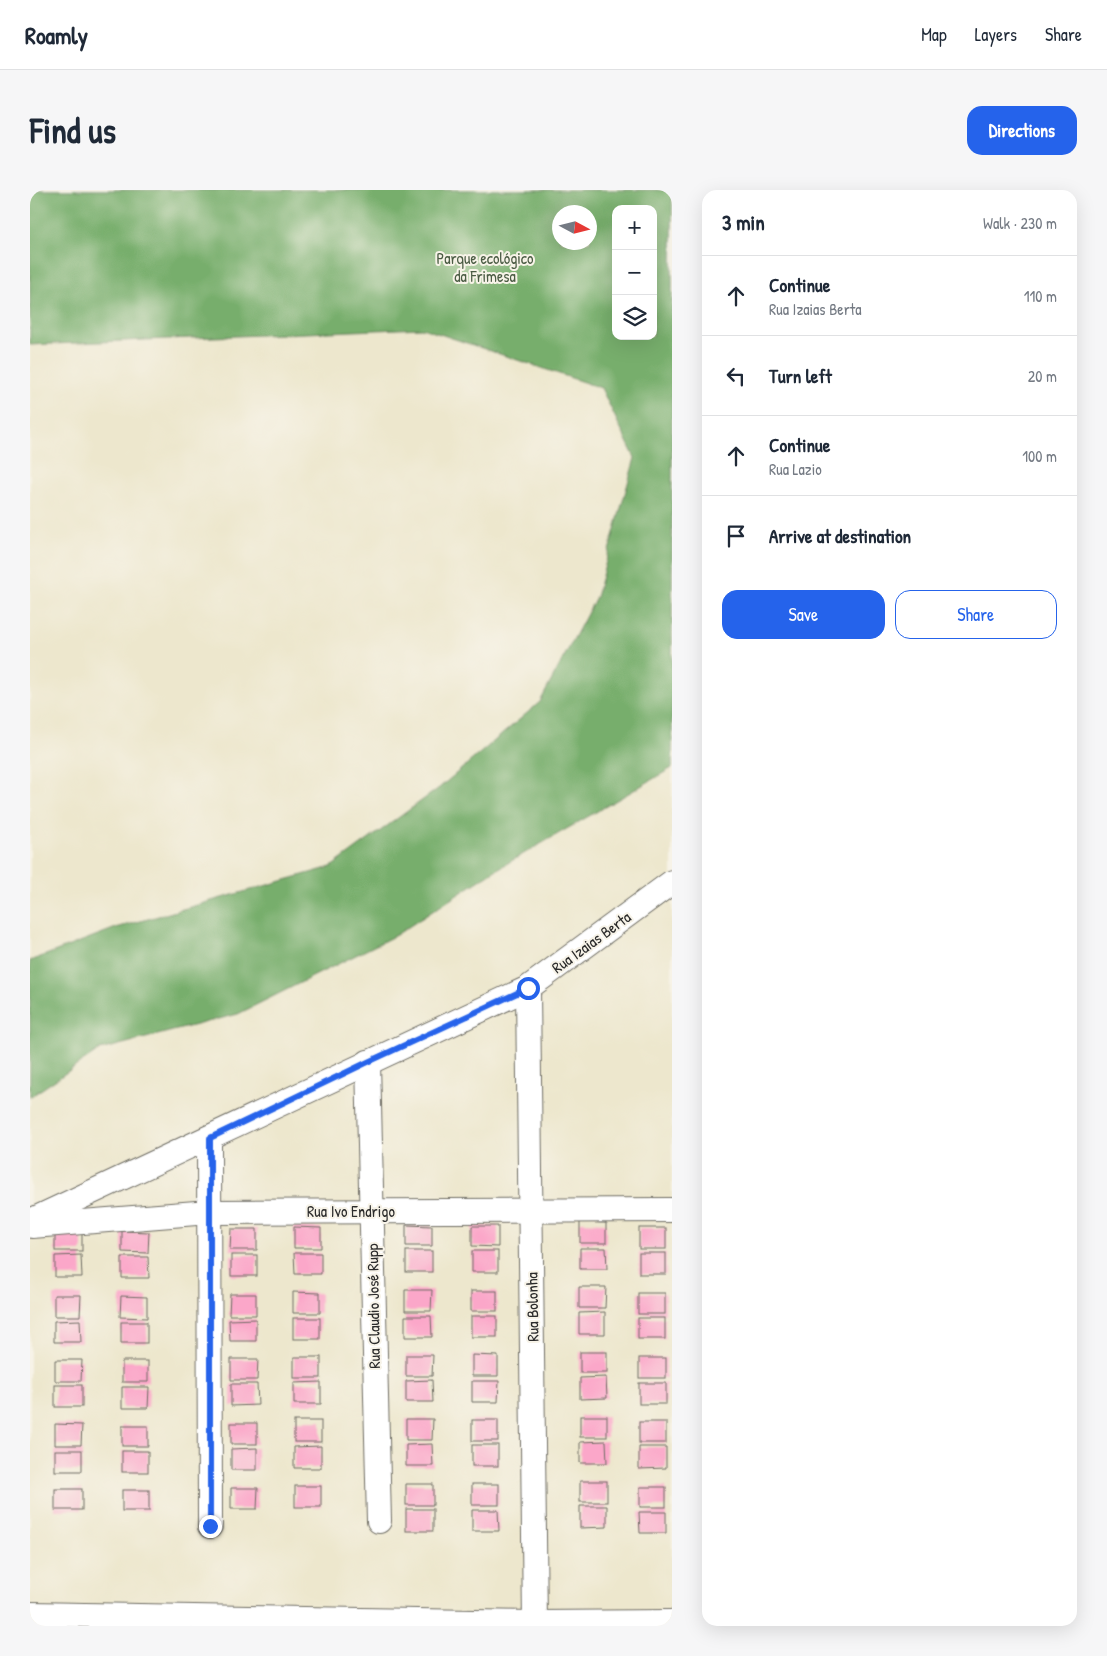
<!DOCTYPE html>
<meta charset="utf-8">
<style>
:root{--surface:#fff;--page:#f6f6f7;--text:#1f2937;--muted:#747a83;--line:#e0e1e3;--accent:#2563eb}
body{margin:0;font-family:"Patrick Hand",sans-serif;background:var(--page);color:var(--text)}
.controls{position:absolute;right:15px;top:15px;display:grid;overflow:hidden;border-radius:10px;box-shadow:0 5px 20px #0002}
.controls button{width:45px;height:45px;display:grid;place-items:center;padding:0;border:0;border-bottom:1px solid var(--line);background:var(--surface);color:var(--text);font:25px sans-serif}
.compass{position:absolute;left:522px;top:15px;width:45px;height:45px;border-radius:50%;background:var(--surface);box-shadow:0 5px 20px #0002;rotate:97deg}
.stop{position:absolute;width:15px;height:15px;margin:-11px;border:4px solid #2563eb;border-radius:50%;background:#fff}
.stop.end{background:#2563eb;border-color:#fff;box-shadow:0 1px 5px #0008}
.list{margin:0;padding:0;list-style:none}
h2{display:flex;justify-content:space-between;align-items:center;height:65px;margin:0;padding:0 20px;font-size:21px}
h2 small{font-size:16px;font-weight:400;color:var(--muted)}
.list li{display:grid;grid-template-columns:32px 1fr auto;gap:15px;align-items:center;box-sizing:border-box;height:80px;padding:0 20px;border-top:1px solid var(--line)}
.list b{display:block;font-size:19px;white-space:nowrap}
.list p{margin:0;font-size:16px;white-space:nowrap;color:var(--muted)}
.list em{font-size:16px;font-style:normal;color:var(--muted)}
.actions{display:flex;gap:10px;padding:15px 20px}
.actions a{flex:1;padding:11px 0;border:1px solid var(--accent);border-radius:15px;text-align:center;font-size:18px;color:var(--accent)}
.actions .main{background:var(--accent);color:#fff}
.icon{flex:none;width:28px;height:28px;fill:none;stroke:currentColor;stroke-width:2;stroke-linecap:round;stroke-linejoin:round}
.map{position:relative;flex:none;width:642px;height:1436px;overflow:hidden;border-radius:15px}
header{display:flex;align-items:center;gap:30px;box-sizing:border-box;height:70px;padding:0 25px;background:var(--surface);border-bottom:1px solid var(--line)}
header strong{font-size:24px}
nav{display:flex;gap:28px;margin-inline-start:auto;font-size:18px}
.intro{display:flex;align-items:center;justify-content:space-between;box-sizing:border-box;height:120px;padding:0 30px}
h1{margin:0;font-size:35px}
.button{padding:12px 22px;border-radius:15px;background:var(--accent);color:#fff;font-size:18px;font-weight:700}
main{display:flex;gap:30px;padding:0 30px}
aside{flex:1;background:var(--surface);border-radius:15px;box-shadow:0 5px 20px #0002}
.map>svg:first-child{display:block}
</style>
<header>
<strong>Roamly</strong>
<nav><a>Map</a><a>Layers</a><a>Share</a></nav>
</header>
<div class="intro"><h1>Find us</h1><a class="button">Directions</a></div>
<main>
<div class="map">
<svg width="642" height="1436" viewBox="0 0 642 1436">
<rect width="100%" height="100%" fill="#f7f3e8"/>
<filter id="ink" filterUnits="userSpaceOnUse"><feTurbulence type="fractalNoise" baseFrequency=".02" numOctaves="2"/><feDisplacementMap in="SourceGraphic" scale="10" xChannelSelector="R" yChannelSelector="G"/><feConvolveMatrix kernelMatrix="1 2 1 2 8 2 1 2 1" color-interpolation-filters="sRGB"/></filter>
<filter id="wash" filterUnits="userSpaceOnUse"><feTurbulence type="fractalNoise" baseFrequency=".0096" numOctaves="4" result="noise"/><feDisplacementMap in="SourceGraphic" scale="20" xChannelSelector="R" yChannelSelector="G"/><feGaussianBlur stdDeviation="1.12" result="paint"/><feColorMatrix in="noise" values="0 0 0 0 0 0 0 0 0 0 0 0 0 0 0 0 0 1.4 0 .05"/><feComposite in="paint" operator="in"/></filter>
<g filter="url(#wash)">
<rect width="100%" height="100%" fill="#ede7cd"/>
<path fill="#77ae6c" stroke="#516c4c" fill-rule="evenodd" d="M0,0H642V578L464,681L366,745L208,824L70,860L0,907V771L86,738L301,677L409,598L510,512L566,407L605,268L571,198L392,138L0,155ZM586,19H623V146H586ZM530,22H560V52H530Z"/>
<g id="blocks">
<g fill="#fba7c9">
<path d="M550,1032L576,1033V1053H550Z"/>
<path d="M376,1035L402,1036V1056H376Z"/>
<path d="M442,1036H468V1057L442,1056Z"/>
<path d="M264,1037L291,1038V1058H264Z"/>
<rect x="609" y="1038" width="27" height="21"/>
<path d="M201,1039H227V1060H200Z"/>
<rect x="25" y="1040" width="27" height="21"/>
<path d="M92,1041L119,1042L118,1063L92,1062Z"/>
<path d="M550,1058H576L577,1079H550Z"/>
<rect x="376" y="1061" width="26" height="21"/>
<rect x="442" y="1061" width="26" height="21"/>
<path d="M264,1063H291V1084H265Z"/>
<rect x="609" y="1063" width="27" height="21"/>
<path d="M51,1065L52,1087H25V1066Z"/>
<rect x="201" y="1065" width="26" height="21"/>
<path d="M92,1067H118L119,1088H92Z"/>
<path d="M549,1097H576L575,1118H549Z"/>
<path d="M375,1100H402L401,1121H375Z"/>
<rect x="441" y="1101" width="26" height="20"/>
<path d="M263,1102L290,1103V1123H263Z"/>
<rect x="608" y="1103" width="27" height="21"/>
<path d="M200,1104H226V1125H199Z"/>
<path d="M24,1105H51L50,1126H24Z"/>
<path d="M91,1106L117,1107V1128L90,1127Z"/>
<path d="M575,1122V1144H549V1123Z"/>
<path d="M375,1126H401L402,1147H375Z"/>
<rect x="441" y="1126" width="26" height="21"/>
<rect x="263" y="1128" width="27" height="21"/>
<rect x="608" y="1128" width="27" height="21"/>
<path d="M226,1129V1151H200L199,1130Z"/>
<path d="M50,1130L51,1152H24V1131Z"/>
<rect x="91" y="1132" width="26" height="21"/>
<rect x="550" y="1162" width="27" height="21"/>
<path d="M376,1165H403L402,1186H376Z"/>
<path d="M442,1165L468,1166V1186H442Z"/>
<rect x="264" y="1167" width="27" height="21"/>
<rect x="609" y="1168" width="27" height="20"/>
<path d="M201,1169H228L227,1190H201Z"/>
<path d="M25,1170H52L51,1191H25Z"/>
<rect x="92" y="1171" width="26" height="21"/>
<path d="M576,1187L577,1208L550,1209V1188Z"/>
<path d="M402,1190L403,1212H376V1191Z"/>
<path d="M442,1191H469L468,1212H442Z"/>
<path d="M291,1192V1214H264V1193Z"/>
<rect x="609" y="1193" width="27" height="21"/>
<path d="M201,1194H227L228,1215L201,1216Z"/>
<rect x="25" y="1195" width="27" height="22"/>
<path d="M92,1197H119L118,1218H92Z"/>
<rect x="550" y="1226" width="27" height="21"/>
<path d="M376,1229H403L402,1250H376Z"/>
<rect x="442" y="1230" width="26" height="21"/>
<rect x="264" y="1231" width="27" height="21"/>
<rect x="609" y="1232" width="27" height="21"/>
<rect x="201" y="1233" width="26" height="21"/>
<path d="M25,1234L52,1235L51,1255H25Z"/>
<rect x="92" y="1236" width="26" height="20"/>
<path d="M576,1251L577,1273H550V1252Z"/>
<path d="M402,1254L403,1276H376V1255Z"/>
<rect x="442" y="1255" width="26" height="21"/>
<path d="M291,1256V1278H264V1257Z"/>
<path d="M609,1257H636V1278L609,1279Z"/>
<path d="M227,1258V1280H201V1259Z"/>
<rect x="25" y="1260" width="27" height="21"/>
<rect x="92" y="1261" width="26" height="21"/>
<rect x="550" y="1291" width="27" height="21"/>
<rect x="376" y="1294" width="27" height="21"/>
<rect x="442" y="1294" width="27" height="21"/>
<rect x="265" y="1296" width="26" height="21"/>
<rect x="610" y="1297" width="26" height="20"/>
<path d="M201,1298H228L227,1319H201Z"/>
<rect x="25" y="1299" width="27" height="21"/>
<rect x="92" y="1300" width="27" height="21"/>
<path d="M550,1316H577V1337L550,1338Z"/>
<rect x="376" y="1319" width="27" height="22"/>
<path d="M442,1320H468L469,1341H442Z"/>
<path d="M609,1322H636V1343H610Z"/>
</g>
</g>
</g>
<g filter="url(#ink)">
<use href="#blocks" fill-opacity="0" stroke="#6f6d64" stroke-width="1"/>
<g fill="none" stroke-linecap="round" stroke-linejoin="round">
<g stroke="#6f6d64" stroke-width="26">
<g id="minor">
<path d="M498,798L505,1436"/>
<path d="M338,872L349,1331"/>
<path d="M179,948L180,1336"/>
<path d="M0,1031L498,798L642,692"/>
<path d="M2,1036L179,1022L642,1020"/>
<path d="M0,1424L505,1433L642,1432"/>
</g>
</g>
<use href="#minor" stroke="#fff" stroke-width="24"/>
</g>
</g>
<g fill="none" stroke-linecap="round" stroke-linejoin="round" filter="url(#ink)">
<path stroke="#2563eb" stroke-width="6" d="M180,1336V948L338,872L498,798"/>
</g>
<g text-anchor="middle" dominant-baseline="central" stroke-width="4" stroke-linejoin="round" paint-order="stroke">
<g font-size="16" fill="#4a5b43" stroke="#f7f3e8">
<text x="455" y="68">Parque ecológico<tspan x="455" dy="18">da Frimesa</tspan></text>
</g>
<g font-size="16" fill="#2b2b2b" stroke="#f7f3e8">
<text transform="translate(561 752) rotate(-36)">Rua Izaias Berta</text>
<text x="321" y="1021">Rua Ivo Endrigo</text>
<text transform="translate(343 1116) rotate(-91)">Rua Claudio José Rupp</text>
<text transform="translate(502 1117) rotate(-91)">Rua Bolonha</text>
</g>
</g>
</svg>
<div class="controls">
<button>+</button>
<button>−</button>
<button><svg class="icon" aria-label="layers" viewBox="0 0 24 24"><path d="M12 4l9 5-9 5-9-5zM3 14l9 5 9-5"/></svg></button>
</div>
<svg class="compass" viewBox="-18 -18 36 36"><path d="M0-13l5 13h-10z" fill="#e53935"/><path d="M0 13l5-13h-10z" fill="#747a83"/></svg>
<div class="stop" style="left:498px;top:798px"></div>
<div class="stop end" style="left:180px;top:1336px"></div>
</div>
<aside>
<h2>3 min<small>Walk · 230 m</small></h2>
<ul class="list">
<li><svg class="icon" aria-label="ahead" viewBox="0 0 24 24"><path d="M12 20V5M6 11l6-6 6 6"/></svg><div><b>Continue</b><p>Rua Izaias Berta</p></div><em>110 m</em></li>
<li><svg class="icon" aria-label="left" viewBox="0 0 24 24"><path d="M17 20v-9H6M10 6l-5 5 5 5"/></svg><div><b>Turn left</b></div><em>20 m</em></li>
<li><svg class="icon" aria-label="ahead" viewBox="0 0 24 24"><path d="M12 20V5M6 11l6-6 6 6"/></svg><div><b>Continue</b><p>Rua Lazio</p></div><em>100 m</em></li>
<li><svg class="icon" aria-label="arrive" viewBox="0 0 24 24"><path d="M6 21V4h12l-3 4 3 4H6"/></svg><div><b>Arrive at destination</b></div></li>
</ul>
<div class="actions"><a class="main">Save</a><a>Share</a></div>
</aside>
</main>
